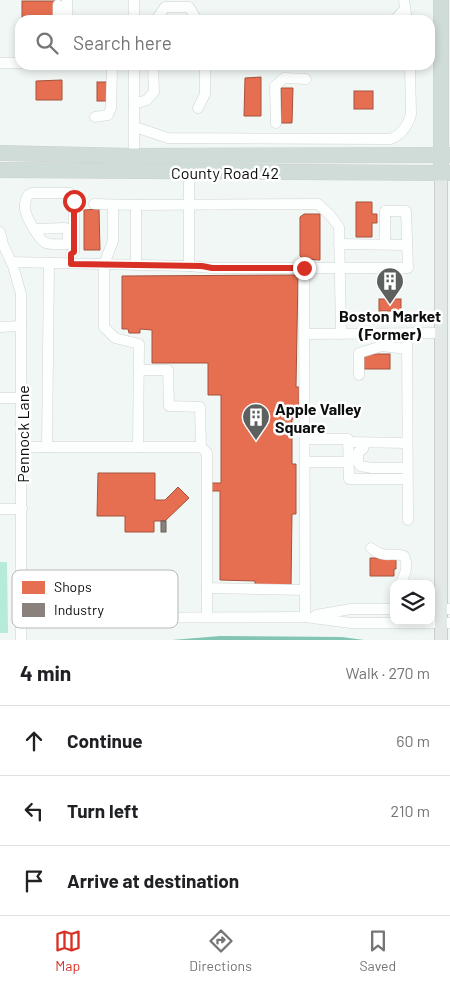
<!DOCTYPE html>
<meta charset="utf-8">
<style>
:root{--surface:#fff;--page:#f2f2f2;--text:#202124;--muted:#757577;--line:#e0e0e0;--accent:#d93025}
body{margin:0;font-family:Barlow,sans-serif;background:var(--page);color:var(--text)}
.controls{position:absolute;right:15px;bottom:15px;display:grid;overflow:hidden;border-radius:10px;box-shadow:0 2px 8px #0003}
.controls button{width:45px;height:45px;display:grid;place-items:center;padding:0;border:0;border-bottom:1px solid var(--line);background:var(--surface);color:var(--text);font:25px sans-serif}
.stop{position:absolute;width:15px;height:15px;margin:-11px;border:4px solid #d93025;border-radius:50%;background:#fff}
.stop.end{background:#d93025;border-color:#fff;box-shadow:0 1px 5px #0008}
.list{margin:0;padding:0;list-style:none}
h2{display:flex;justify-content:space-between;align-items:center;height:65px;margin:0;padding:0 20px;font-size:21px}
h2 small{font-size:16px;font-weight:400;color:var(--muted)}
.list li{display:grid;grid-template-columns:32px 1fr auto;gap:15px;align-items:center;box-sizing:border-box;height:70px;padding:0 20px;border-top:1px solid var(--line)}
.list b{display:block;font-size:19px;white-space:nowrap}
.list em{font-size:16px;font-style:normal;color:var(--muted)}
.icon{flex:none;width:28px;height:28px;fill:none;stroke:currentColor;stroke-width:2;stroke-linecap:round;stroke-linejoin:round}
.map{position:relative;flex:none;width:450px;height:640px;overflow:hidden}
.search{position:absolute;background:var(--surface);box-shadow:0 2px 8px #0003;left:15px;right:15px;top:15px;height:55px;display:flex;align-items:center;gap:12px;box-sizing:border-box;padding:0 18px;border-radius:15px;color:var(--muted);font-size:19px}
.sheet{height:275px;background:var(--surface)}
nav{display:flex;justify-content:space-around;align-items:center;box-sizing:border-box;height:70px;border-top:1px solid var(--line);background:var(--surface);font-size:14px;color:var(--muted)}
nav a{display:grid;justify-items:center;gap:2px}
nav .on{color:var(--accent)}
.map>svg:first-child{display:block}
</style>
<div class="map">
<svg width="450" height="640" viewBox="0 0 450 640">
<rect width="100%" height="100%" fill="#f1f7f5"/>
<path fill="#b6eada" d="M0,562H7L8,633H0Z"/>
<path fill="#83c5b2" d="M220,636L342,637L364,640H172Z"/>
<g fill="#e76f51" stroke="#a5523d">
<rect x="22" y="1" width="33" height="19"/>
<rect x="78" y="16" width="14" height="4"/>
<path d="M261,77V116H244L245,78Z"/>
<path d="M62,80V100H36V81Z"/>
<rect x="97" y="82" width="12" height="19"/>
<path d="M281,88H293L292,123H281Z"/>
<rect x="354" y="91" width="19" height="18"/>
<path d="M356,202H372V214H377V223H372V237H356Z"/>
<path d="M99,209L100,250H84V210Z"/>
<path d="M304,214H320V260L303,259L300,256V217Z"/>
<path d="M298,275L296,387H299V419H292V464H296V514H292L291,587L255,586V581L220,580V491H211V483H221V395H208V363H152V330L140,329V333H129L128,329H122V276Z"/>
<rect x="379" y="299" width="22" height="12"/>
<rect x="364" y="354" width="26" height="15"/>
<path d="M98,473H155V500H165L178,487L189,498L165,521H154V532H125V516H97Z"/>
<path d="M370,558H396V569H394V576H370Z"/>
</g>
<rect fill="#8a817c" stroke="#645e5b" x="161" y="521" width="5" height="11"/>
<g fill="none" stroke-linecap="round" stroke-linejoin="round">
<g stroke="#cfd4d2" stroke-width="11">
<g id="minor">
<path d="M67,0V20"/>
<path d="M134,0V20"/>
<path d="M404,0L407,20"/>
<path d="M58,5V20"/>
<path d="M156,20L165,7H189L197,20"/>
<path d="M395,20L405,9"/>
<path d="M0,63H20"/>
<path d="M134,104L147,100L154,92L153,65"/>
<path d="M198,108L205,94V65"/>
<path d="M95,117L108,115L111,108L112,69"/>
<path d="M276,123L275,86L284,78L306,79"/>
<path d="M135,127L168,138L391,139C402,134 408,126 411,114L410,65"/>
<path d="M134,156V65"/>
<path d="M189,172V266"/>
<path d="M94,204L136,205"/>
<path d="M113,205V241L104,264V327L115,338L139,344L138,447"/>
<path d="M34,229C27,218 21,207 28,195L32,193H70L73,197L74,201V252L71,254"/>
<path d="M0,232L3,244L13,266L21,294V640"/>
<path d="M68,244C47,244 45,248 34,229L65,228L68,230V243"/>
<path d="M339,244L407,245"/>
<path d="M11,262L189,266L212,268H408L406,211H385V244"/>
<path d="M49,263L47,447H201L200,407L169,406L168,370H139"/>
<path d="M136,265V205L318,204L330,215L339,227L341,334"/>
<path d="M304,268L305,617"/>
<path d="M0,327L21,326"/>
<path d="M305,334L440,333"/>
<path d="M407,334L408,520"/>
<path d="M359,375V353L382,346L407,349"/>
<path d="M0,398H22"/>
<path d="M305,439H348L349,479H407"/>
<path d="M348,442L407,443"/>
<path d="M365,443L363,449L358,452V462L360,466L372,468H407"/>
<path d="M22,447H47"/>
<path d="M201,447L207,453V617"/>
<path d="M305,462H349"/>
<path d="M0,509H22"/>
<path d="M371,548C383,559 392,552 404,556C409,566 405,575 400,584"/>
<path d="M207,588L305,590"/>
<path d="M431,609H450"/>
<path d="M316,615L351,609H394"/>
<path d="M21,618L305,617L351,623H450"/>
</g>
</g>
<g stroke="#ced0cf" stroke-width="14">
<path id="major" d="M441,173V640"/>
</g>
<g stroke="#ced0cf" stroke-width="16">
<g id="highway">
<path d="M441,0V164"/>
<path d="M0,153L134,156L450,155"/>
<path d="M0,170L450,173"/>
</g>
</g>
<use href="#minor" stroke="#fdfefe" stroke-width="10"/>
<use href="#major" stroke="#e2e9e7" stroke-width="12"/>
<use href="#highway" stroke="#d0dcd8" stroke-width="15"/>
</g>
<g fill="none" stroke-linecap="round" stroke-linejoin="round">
<path stroke="#d93025" stroke-width="6" d="M74,201V252L71,254V264L202,266L212,268H304"/>
</g>
<defs>
<g id="building-pin" transform="scale(1.4375)"><path d="M0 17L-7.5 6A9.5 9.5 0 1 1 7.5 6Z" fill="#5c605e" stroke="#fff"/><path d="M-4-6H4V6H1V3H-1V6H-4ZM-2.5-4.3h1.7v1.8h-1.7ZM.8-4.3h1.7v1.8H.8ZM-2.5-1h1.7V.8h-1.7ZM.8-1h1.7V.8H.8Z" fill="#fff"/></g>
</defs>
<g fill-rule="evenodd">
<use href="#building-pin" x="390" y="281"/>
<use href="#building-pin" x="256" y="417"/>
</g>
<g text-anchor="middle" dominant-baseline="central" stroke-width="5" stroke-linejoin="round" paint-order="stroke">
<g font-size="16" fill="#0b0e0d" stroke="#fff">
<text x="225" y="172">County Road 42</text>
<text transform="translate(22 434) rotate(-90)">Pennock Lane</text>
</g>
<g font-size="16" font-weight="bold" fill="#0b0e0d" stroke="#fff">
<text x="390" y="315">Boston Market<tspan x="390" dy="18">(Former)</tspan></text>
<text x="275" y="408" text-anchor="start">Apple Valley<tspan x="275" dy="18">Square</tspan></text>
</g>
</g>
<rect x="12" y="570" width="166" height="58" rx="8" fill="#fff" stroke="#b6b7b6" stroke-width="1"/>
<rect x="22" y="581" width="23" height="13" fill="#e76f51"/>
<rect x="22" y="603" width="23" height="14" fill="#8a817c"/>
<g font-size="14" fill="#0b0e0d">
<text x="54" y="592">Shops</text>
<text x="54" y="615">Industry</text>
</g>
</svg>
<div class="controls">
<button><svg class="icon" aria-label="layers" viewBox="0 0 24 24"><path d="M12 4l9 5-9 5-9-5zM3 14l9 5 9-5"/></svg></button>
</div>
<div class="stop" style="left:74px;top:201px"></div>
<div class="stop end" style="left:304px;top:268px"></div>
<div class="search"><svg class="icon" aria-label="search" viewBox="0 0 24 24"><circle cx="10" cy="10" r="6"/><path d="M15 15l6 6"/></svg>Search here</div>
</div>
<section class="sheet">
<h2>4 min<small>Walk · 270 m</small></h2>
<ul class="list">
<li><svg class="icon" aria-label="ahead" viewBox="0 0 24 24"><path d="M12 20V5M6 11l6-6 6 6"/></svg><div><b>Continue</b></div><em>60 m</em></li>
<li><svg class="icon" aria-label="left" viewBox="0 0 24 24"><path d="M17 20v-9H6M10 6l-5 5 5 5"/></svg><div><b>Turn left</b></div><em>210 m</em></li>
<li><svg class="icon" aria-label="arrive" viewBox="0 0 24 24"><path d="M6 21V4h12l-3 4 3 4H6"/></svg><div><b>Arrive at destination</b></div></li>
</ul>
</section>
<nav>
<a class="on"><svg class="icon" aria-label="map" viewBox="0 0 24 24"><path d="M3 6l6-2 6 2 6-2v14l-6 2-6-2-6 2zM9 4v14M15 6v14"/></svg>Map</a>
<a><svg class="icon" aria-label="directions" viewBox="0 0 24 24"><path d="M12 3l9 9-9 9-9-9zM9 14v-3h6M13 9l2 2-2 2"/></svg>Directions</a>
<a><svg class="icon" aria-label="saved" viewBox="0 0 24 24"><path d="M7 4h10v16l-5-4-5 4z"/></svg>Saved</a>
</nav>
